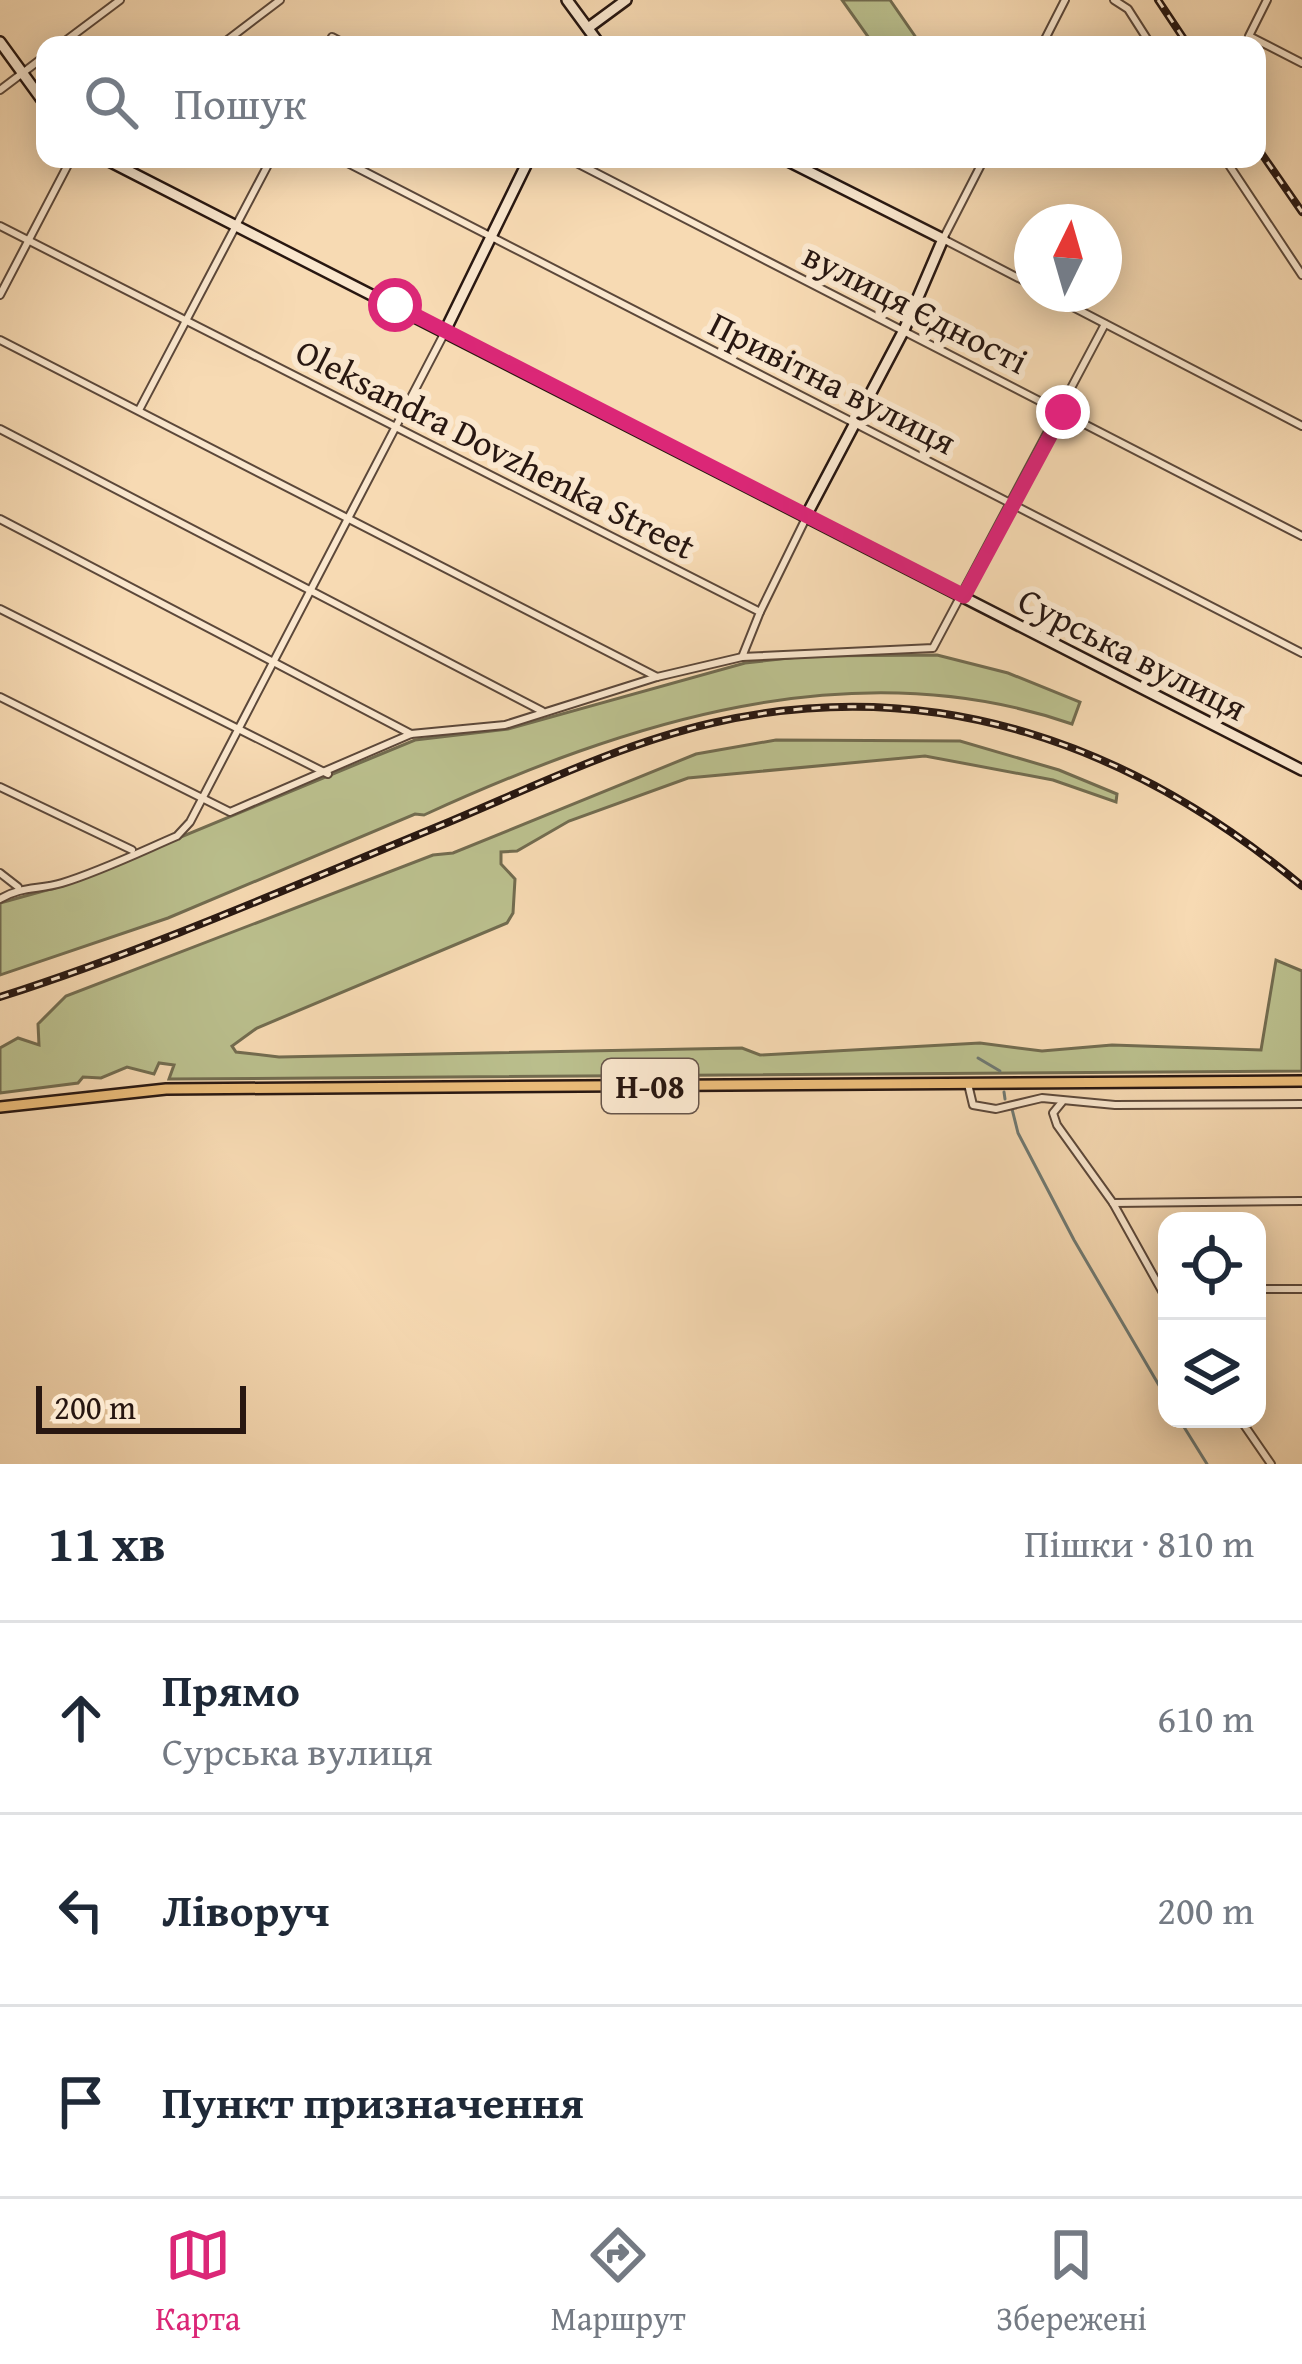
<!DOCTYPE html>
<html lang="uk">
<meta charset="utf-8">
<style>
:root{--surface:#fff;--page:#f2f2f3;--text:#1f2937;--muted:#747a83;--line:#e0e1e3;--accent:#db2777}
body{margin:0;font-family:"Gentium Book Plus",serif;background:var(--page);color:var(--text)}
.controls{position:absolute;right:36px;bottom:36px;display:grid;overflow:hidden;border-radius:24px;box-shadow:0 6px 30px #0003}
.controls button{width:108px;height:108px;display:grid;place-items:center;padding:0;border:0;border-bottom:3px solid var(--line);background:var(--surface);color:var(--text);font:60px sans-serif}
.compass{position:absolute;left:1014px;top:204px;width:108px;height:108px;border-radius:50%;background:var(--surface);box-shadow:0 6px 30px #0003;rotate:5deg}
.scale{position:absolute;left:36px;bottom:30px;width:210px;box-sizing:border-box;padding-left:12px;border:6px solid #281711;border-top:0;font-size:33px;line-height:42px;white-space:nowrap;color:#281711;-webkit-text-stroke:9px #fae7ce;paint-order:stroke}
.stop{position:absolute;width:36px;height:36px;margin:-27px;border:9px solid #db2777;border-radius:50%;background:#fff}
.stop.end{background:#db2777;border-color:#fff;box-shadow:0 3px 12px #0008}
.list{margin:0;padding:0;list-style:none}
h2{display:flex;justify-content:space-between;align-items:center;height:156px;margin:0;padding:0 48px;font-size:51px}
h2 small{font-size:39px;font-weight:400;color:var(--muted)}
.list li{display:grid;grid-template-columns:78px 1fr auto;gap:36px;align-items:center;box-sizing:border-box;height:192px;padding:0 48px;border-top:3px solid var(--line)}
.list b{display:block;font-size:45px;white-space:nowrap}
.list p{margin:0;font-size:39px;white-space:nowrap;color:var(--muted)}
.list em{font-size:39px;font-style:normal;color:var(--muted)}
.icon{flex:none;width:66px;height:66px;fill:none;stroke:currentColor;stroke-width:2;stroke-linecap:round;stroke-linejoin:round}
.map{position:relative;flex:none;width:1302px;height:1464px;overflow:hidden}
.search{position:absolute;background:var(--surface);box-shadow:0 6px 30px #0003;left:36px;right:36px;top:36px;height:132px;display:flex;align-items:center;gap:30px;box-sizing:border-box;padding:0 42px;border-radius:24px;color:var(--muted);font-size:45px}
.sheet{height:732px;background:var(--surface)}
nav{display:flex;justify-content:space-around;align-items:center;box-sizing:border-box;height:168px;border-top:3px solid var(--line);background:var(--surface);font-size:33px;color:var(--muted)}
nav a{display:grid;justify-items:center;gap:6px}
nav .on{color:var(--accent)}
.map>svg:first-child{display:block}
</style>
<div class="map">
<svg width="1302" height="1464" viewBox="0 0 1302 1464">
<rect width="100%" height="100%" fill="#f7dab3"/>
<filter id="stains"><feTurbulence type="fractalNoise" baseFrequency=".00167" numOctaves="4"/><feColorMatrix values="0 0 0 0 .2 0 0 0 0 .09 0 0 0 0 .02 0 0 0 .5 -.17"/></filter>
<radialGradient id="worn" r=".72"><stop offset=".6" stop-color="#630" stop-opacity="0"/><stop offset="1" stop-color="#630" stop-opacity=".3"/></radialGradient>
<g fill="#bbc08e" stroke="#726c50" stroke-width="3">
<path d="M842,0H890L917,39L908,45H874Z"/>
<path d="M937,655L1008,673L1080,702L1072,724C853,648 625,723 424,815L415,814L168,918L0,975V903L65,885L415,740L508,729L745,663L808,656Z"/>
<path d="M776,740L960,741L1059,770L1117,794L1116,802L1053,780L925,756L688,778L569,821L517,851L501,852V864L515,879L513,913L507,923L257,1028L232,1046L236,1052L279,1057L742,1048L760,1055L980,1043L1042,1051L1112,1045L1261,1050L1276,960L1302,971V1071L169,1079L174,1065L159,1063L154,1074L127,1067L101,1078L83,1077L78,1083L0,1093V1048L18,1038L39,1045L38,1024L66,996L433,855L453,853L696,754Z"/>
</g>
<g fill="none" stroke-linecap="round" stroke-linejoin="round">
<g stroke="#6f7972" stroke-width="3">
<path d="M978,1058L1000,1071"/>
<path d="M1004,1092L1005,1099"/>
<path d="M1012,1109L1018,1133L1074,1240L1167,1399"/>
<path d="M1179,1419L1207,1464"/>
</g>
<g stroke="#5c483a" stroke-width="10">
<g id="street">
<path d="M1114,0L1128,9L1151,45"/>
<path d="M1267,0L1249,36L1302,63"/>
<path d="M60,45L120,0"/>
<path d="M221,45L280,0"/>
<path d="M328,45L332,37L347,45"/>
<path d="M1042,45L1065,0"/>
<path d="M0,90L45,56"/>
<path d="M340,159L1302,653"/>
<path d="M569,159L1302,536"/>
<path d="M984,159L943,239L1032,285"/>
<path d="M1225,159L1302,275"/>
<path d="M0,226L760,612L742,657L933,648L1105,324"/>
<path d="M1048,294L1302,426"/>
<path d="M0,295L71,159"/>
<path d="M0,340L657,677"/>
<path d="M139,410L271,159"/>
<path d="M0,429L542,711"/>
<path d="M0,519L411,734"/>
<path d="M0,609L328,774"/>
<path d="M760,612L806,518"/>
<path d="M0,697L230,812L411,734L505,725L657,677L742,657"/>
<path d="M0,787L132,850"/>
<path d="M0,873L18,887"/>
<path d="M0,899C21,886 39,890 62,883C101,871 140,852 177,836L190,822L444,334"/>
<path d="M968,1084L973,1105L996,1109L1042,1098L1115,1105L1302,1104"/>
<path d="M1062,1102L1053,1113L1057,1125L1113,1203L1167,1300"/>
<path d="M1113,1203L1302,1201"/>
<path d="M1257,1289H1302"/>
<path d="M1240,1419L1271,1464"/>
</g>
</g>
<g stroke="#281711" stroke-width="14">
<g id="secondary">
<path d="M567,0L600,45"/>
<path d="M588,28L626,0"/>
<path d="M0,42L45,104"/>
<path d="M105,159L1302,770"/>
<path d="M784,159L943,239L904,330L806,516"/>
<path d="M445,331L529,159"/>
</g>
</g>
<g stroke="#281711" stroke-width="14">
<path id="primary" d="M0,1107L166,1089L1302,1081"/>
</g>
<use href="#street" stroke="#fae7ce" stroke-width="6"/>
<use href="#secondary" stroke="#fae7ce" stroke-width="9"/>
<use href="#primary" stroke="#ecbd7a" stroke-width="9"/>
<g stroke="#281711" stroke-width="8">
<g id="rail">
<path d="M1158,0L1188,45"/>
<path d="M1257,147L1302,212"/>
<path d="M0,997C153,948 300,883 449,822C535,786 621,744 712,723C934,672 1133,745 1302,886"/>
</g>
</g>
<use href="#rail" stroke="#fae7ce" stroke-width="3" stroke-dasharray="9" stroke-linecap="butt"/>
</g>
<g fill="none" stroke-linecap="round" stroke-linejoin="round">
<path stroke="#db2777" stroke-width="15" d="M395,305L964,596L1063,412"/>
</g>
<g text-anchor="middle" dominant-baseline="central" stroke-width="12" stroke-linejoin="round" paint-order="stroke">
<rect fill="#fae7ce" stroke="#67554a" stroke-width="3" x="602" y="1059" width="96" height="54" rx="9"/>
<g font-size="33" font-weight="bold" fill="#281711">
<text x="650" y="1086">Н-08</text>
</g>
<g font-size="36" fill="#281711" stroke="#fae7ce">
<text transform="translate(916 307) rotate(27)">вулиця Єдності</text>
<text transform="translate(833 382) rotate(27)">Привітна вулиця</text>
<text transform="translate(496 448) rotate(27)">Oleksandra Dovzhenka Street</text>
<text transform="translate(1133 653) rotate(27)">Сурська вулиця</text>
</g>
</g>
<rect width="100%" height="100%" filter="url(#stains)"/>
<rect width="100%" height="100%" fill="url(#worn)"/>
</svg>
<div class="controls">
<button><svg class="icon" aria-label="locate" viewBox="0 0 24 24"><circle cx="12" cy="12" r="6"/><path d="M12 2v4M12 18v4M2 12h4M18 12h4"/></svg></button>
<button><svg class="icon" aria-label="layers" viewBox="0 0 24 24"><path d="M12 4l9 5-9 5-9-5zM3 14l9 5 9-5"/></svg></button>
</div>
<svg class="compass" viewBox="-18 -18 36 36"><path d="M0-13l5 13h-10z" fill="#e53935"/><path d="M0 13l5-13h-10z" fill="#747a83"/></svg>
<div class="scale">200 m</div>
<div class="stop" style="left:395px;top:305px"></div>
<div class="stop end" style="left:1063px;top:412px"></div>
<div class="search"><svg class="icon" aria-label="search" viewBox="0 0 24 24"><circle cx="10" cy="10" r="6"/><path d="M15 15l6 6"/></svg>Пошук</div>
</div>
<section class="sheet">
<h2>11 хв<small>Пішки · 810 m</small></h2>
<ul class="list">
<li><svg class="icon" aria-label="ahead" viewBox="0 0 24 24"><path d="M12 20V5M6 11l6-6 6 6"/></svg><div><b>Прямо</b><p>Сурська вулиця</p></div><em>610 m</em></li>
<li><svg class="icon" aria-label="left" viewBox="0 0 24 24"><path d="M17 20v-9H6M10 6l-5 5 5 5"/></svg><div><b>Ліворуч</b></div><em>200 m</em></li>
<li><svg class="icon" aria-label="arrive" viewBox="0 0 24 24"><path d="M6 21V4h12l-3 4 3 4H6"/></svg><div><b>Пункт призначення</b></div></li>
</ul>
</section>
<nav>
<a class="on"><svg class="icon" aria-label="map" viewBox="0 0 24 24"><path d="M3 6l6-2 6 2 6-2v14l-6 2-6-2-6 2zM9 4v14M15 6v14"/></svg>Карта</a>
<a><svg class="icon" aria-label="directions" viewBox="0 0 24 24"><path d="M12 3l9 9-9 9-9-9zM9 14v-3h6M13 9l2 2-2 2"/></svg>Маршрут</a>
<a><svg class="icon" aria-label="saved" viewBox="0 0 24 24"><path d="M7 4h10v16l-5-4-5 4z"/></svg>Збережені</a>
</nav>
